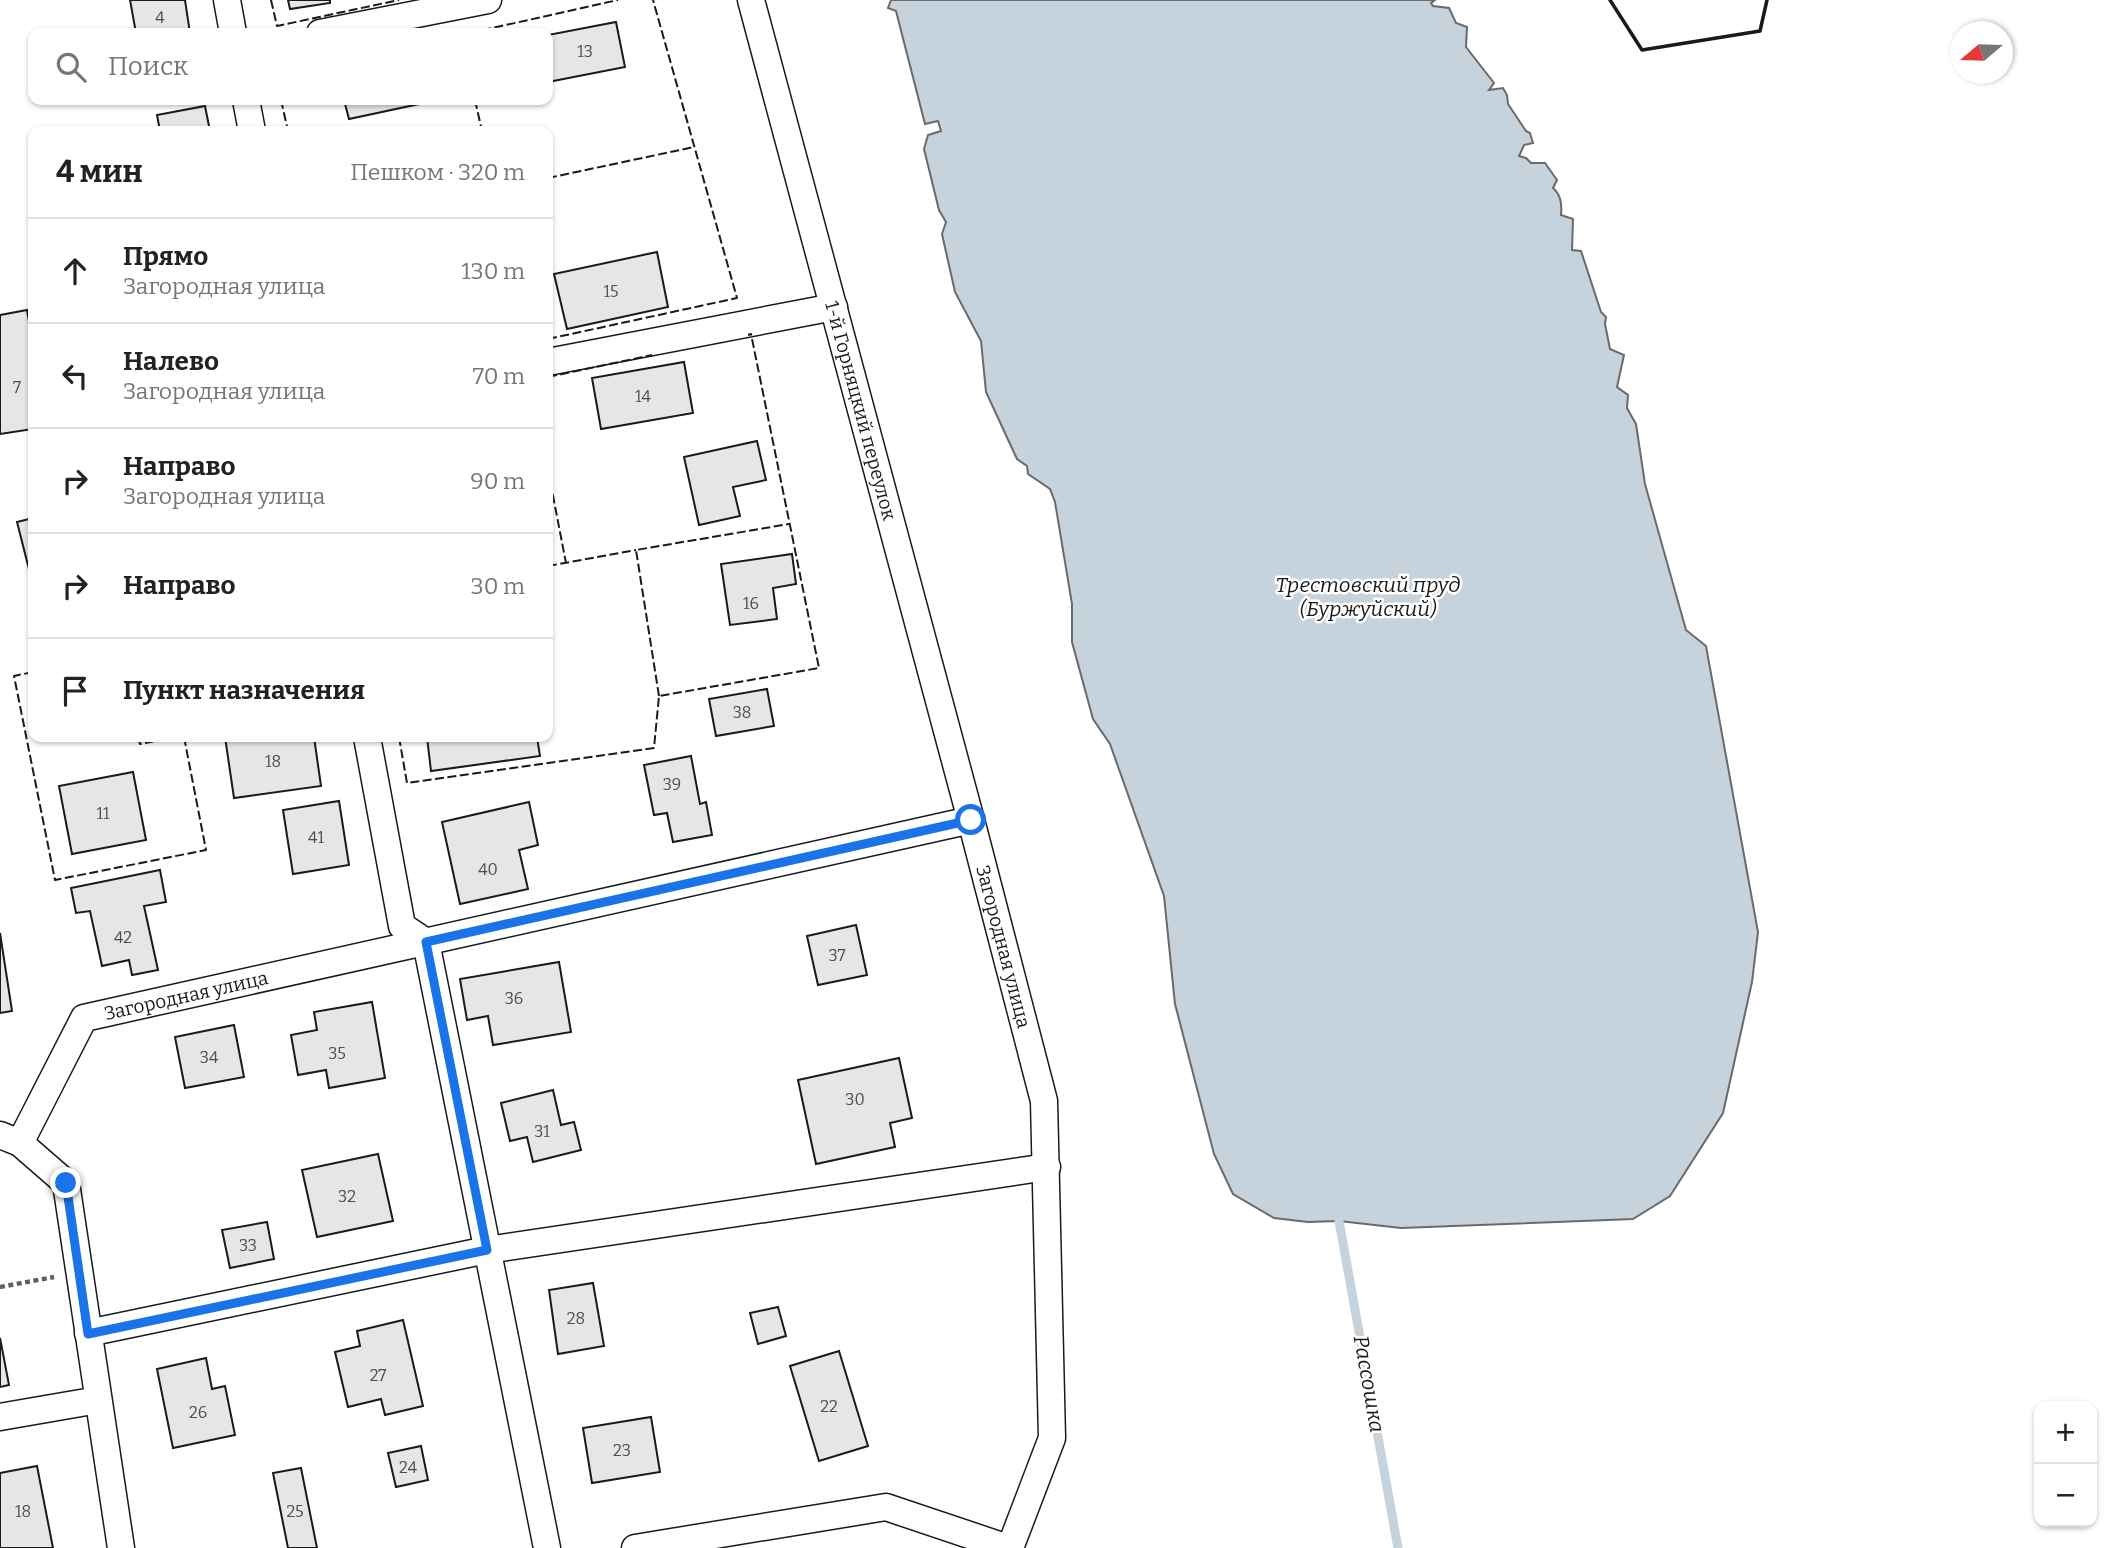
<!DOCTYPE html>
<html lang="ru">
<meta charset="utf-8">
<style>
:root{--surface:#fff;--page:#f2f2f2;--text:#222;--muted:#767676;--line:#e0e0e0}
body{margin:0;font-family:Bitter,serif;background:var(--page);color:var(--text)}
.controls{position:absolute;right:21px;bottom:21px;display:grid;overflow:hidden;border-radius:14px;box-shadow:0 2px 5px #0004}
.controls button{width:63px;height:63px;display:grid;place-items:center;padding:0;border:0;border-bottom:2px solid var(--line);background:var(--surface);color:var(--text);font:35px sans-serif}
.compass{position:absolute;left:1950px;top:21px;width:63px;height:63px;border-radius:50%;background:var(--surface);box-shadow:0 2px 5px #0004;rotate:251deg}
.stop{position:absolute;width:21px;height:21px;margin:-16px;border:5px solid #1a73e8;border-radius:50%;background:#fff}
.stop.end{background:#1a73e8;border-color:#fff;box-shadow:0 2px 7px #0008}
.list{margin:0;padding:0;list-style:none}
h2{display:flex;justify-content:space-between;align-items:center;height:91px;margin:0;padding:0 28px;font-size:30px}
h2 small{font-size:23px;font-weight:400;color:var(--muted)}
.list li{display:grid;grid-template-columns:46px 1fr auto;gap:21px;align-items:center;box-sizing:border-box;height:105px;padding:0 28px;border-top:2px solid var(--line)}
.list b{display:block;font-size:26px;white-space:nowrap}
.list p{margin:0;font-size:23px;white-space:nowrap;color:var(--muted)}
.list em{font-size:23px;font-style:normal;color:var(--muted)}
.icon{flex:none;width:38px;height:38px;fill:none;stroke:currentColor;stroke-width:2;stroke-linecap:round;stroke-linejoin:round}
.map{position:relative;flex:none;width:2118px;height:1548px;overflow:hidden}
.search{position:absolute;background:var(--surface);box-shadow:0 2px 5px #0004;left:28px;top:28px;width:525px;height:77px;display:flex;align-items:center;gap:18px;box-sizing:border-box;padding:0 24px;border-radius:14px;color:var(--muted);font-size:26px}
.panel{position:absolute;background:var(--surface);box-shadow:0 2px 5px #0004;left:28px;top:126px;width:525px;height:616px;border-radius:14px}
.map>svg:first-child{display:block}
</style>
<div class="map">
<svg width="2118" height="1548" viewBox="0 0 2118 1548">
<rect width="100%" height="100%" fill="#fff"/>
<path fill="#c6d2dc" stroke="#6a6a6a" stroke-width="2" d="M891,0H1435L1431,3L1433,6L1449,8L1456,23L1467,27L1466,47L1494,83L1489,90L1503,88L1507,95L1508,104L1526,131L1530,133L1533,143L1524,145L1519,156L1526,158L1531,163H1545L1557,180L1553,188C1561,195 1562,204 1561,215L1573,219L1572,250L1581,251L1601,312L1606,317L1605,324L1610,349L1624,355L1617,387L1628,395L1627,408L1636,424L1645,484L1686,630L1706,646L1758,932L1752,982L1723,1113L1670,1196L1633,1219L1401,1228L1339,1221L1308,1222L1274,1218L1233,1194L1214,1154L1175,1004L1164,896L1110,744L1093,719L1072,642V604L1055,502L1050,489L1028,474L1027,466L1017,459L986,392L981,341L955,292L942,234L946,222L939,210L924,149L928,135L941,131L938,121L925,124L896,11L888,8Z"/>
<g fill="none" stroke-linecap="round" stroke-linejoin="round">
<path stroke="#c6d2dc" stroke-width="9" d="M1339,1221L1398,1548"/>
</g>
<g fill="#e6e6e6" stroke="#1a1a1a" stroke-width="2">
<path d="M130,0H185L190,33H136Z"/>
<path d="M288,0H330V3L290,9Z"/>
<path d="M616,22L625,67L548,82V35Z"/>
<path d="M344,100H438L349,119Z"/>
<path d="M205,106L210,131H160L157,115Z"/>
<path d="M657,252L668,307L567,329L554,274Z"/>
<path d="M27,310L33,345V429L0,434V315Z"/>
<path d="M684,362L693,413L601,429L592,378Z"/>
<path d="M757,441L766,480L733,487L740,516L699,525L684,457Z"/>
<path d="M33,518V585L17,522Z"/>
<path d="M792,554L796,584L773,588L777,619L730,625L721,564Z"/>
<path d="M767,689L774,726L716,736L709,699Z"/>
<path d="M225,737H314L321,786L234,798Z"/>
<path d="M427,737H537L540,756L431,771Z"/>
<path d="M691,756L700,804L706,802L712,835L673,842L667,813L654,815L644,765Z"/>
<path d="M133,772L146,840L72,854L59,786Z"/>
<path d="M339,801L349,865L293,874L283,810Z"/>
<path d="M529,802L538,845L519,850L528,889L460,904L442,822Z"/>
<path d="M160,870L166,902L144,906L158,970L132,975L129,960L102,966L90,911L76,913L71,888Z"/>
<path d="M856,925L867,975L818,985L807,936Z"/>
<path d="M0,933L12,1011L0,1013Z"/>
<path d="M559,962L571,1032L493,1045L488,1016L467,1020L460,979Z"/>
<path d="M372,1002L385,1078L329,1088L326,1070L298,1075L291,1035L317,1030L314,1012Z"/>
<path d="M234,1025L244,1077L185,1088L175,1037Z"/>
<path d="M899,1058L912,1118L890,1123L895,1147L816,1164L798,1080Z"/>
<path d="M553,1090L561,1125L574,1122L581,1150L533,1162L527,1137L510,1141L501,1103Z"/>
<path d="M378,1154L393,1221L317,1237L302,1170Z"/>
<path d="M267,1222L274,1259L230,1268L222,1230Z"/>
<path d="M593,1283L604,1346L558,1354L549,1290Z"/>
<path d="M778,1307L786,1336L758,1344L750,1313Z"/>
<path d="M403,1320L423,1406L385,1415L381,1399L348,1407L335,1352L360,1346L357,1331Z"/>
<path d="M0,1338L9,1385L0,1387Z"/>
<path d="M839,1351L868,1446L819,1461L790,1366Z"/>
<path d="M206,1358L212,1389L225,1386L235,1435L173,1448L157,1369Z"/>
<path d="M651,1417L660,1472L592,1483L583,1428Z"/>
<path d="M421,1446L428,1480L396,1487L388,1453Z"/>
<path d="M37,1466L53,1548H0V1473Z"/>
<path d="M301,1468L317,1548H288L273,1473Z"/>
</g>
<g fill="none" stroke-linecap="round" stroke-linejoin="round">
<g stroke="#1a1a1a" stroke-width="29">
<g id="minor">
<path d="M227,0L233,33"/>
<path id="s1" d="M751,0L971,820"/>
<path d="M320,33L488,0"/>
<path d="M246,100L252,131"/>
<path d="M548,362L834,307"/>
<path d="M367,737L402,926L426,942L547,1548"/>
<path d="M0,1135L20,1143L66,1183L121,1548"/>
<path id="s2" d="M20,1143L84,1018L971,820L1044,1101L1052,1438L1010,1548"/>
<path d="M88,1333L487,1250L1047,1167"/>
<path d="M0,1417L98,1400"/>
<path d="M635,1548L886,1507L1008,1548"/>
</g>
</g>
<path stroke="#5f5f5f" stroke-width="4.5" stroke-dasharray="5 3.5" stroke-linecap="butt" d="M0,1287L54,1277"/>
<use href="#minor" stroke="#fff" stroke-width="26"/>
<g stroke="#1a1a1a" stroke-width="2" stroke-dasharray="9 3.5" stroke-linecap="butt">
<path d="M271,0L277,26L399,0"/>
<path d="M470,33L618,0"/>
<path d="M281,100L288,131"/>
<path d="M475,100L482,131"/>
<path d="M548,178L694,147"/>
<path d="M548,339L737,298L653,0"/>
<path d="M548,377L652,355"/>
<path d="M548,470L566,563"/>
<path d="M548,566L636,550"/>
<path d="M33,672L14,676L55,880L206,850L184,737"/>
<path d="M659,696L636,550L789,524"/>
<path d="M138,737L140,744L176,737"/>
<path d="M399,737L407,783L654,748L659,696L819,668L751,334L748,335"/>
</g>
<path stroke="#1a1a1a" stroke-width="3.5" d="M1610,0L1642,50L1760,31L1767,0"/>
</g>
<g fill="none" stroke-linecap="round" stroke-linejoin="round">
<path stroke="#1a73e8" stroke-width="9" d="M66,1183L88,1334L487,1250L426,942L971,820"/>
</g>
<g text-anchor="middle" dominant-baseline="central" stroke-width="5" stroke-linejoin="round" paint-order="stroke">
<g font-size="16" fill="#4d4d4d">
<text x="160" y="17">4</text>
<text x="585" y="51">13</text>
<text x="611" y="291">15</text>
<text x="17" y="387">7</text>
<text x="643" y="396">14</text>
<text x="751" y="603">16</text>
<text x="742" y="712">38</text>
<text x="273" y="761">18</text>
<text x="672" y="784">39</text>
<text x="103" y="813">11</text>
<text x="316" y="837">41</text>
<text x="488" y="869">40</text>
<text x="123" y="937">42</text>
<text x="837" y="955">37</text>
<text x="514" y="998">36</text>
<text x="337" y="1053">35</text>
<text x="209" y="1057">34</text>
<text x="855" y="1099">30</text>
<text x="542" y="1131">31</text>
<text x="347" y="1196">32</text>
<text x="248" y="1245">33</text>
<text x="576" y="1318">28</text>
<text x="378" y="1375">27</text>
<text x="829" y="1406">22</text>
<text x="198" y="1412">26</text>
<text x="622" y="1450">23</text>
<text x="408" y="1467">24</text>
<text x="23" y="1511">18</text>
<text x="295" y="1511">25</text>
</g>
<g font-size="19" fill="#1a1a1a" stroke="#fff">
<text stroke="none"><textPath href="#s1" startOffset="425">1-й Горняцкий переулок</textPath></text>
<text stroke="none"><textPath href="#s2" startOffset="1180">Загородная улица</textPath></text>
<text stroke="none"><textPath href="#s2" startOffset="245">Загородная улица</textPath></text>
</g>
<g font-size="21" font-style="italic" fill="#1a1a1a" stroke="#fff">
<text x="1368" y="585">Трестовский пруд<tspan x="1368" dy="24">(Буржуйский)</tspan></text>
<text transform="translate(1369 1384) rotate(80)">Рассошка</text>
</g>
</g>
</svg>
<div class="controls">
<button>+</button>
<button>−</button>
</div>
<svg class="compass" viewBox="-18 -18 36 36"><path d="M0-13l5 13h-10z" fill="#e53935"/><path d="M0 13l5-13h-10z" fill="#767676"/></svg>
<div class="stop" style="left:971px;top:820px"></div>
<div class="stop end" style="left:66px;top:1183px"></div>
<div class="search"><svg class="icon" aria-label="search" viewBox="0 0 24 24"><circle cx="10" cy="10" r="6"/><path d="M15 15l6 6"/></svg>Поиск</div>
<section class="panel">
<h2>4 мин<small>Пешком · 320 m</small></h2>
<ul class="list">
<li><svg class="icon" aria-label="ahead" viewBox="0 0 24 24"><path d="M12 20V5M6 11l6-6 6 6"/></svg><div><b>Прямо</b><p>Загородная улица</p></div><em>130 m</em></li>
<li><svg class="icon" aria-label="left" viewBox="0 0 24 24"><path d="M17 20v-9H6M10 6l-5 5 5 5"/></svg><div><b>Налево</b><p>Загородная улица</p></div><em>70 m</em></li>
<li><svg class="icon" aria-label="right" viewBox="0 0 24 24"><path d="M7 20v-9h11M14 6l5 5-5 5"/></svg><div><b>Направо</b><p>Загородная улица</p></div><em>90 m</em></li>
<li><svg class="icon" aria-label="right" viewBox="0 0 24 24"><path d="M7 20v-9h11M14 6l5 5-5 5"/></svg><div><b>Направо</b></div><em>30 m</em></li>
<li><svg class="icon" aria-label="arrive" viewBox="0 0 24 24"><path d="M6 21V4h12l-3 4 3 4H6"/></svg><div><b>Пункт назначения</b></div></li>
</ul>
</section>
</div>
